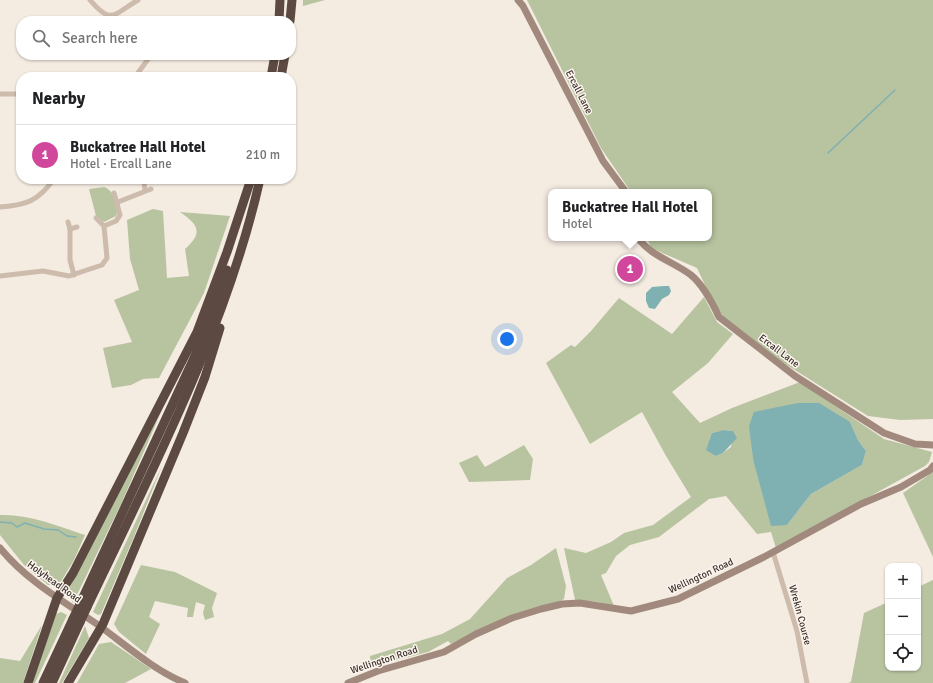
<!DOCTYPE html>
<meta charset="utf-8">
<style>
:root{--surface:#fff;--page:#f2f2f2;--text:#202124;--muted:#757577;--line:#e0e0e0;--accent:#0f766e}
body{margin:0;font-family:Signika,sans-serif;background:var(--page);color:var(--text)}
.controls{position:absolute;right:12px;bottom:12px;display:grid;overflow:hidden;border-radius:8px;box-shadow:0 1px 3px #0004}
.controls button{width:36px;height:36px;display:grid;place-items:center;padding:0;border:0;border-bottom:1px solid var(--line);background:var(--surface);color:var(--text);font:20px sans-serif}
.you{position:absolute;left:507px;top:339px;width:14px;height:14px;margin:-10px;border:3px solid #fff;border-radius:50%;background:#1a73e8;box-shadow:0 0 0 6px #1a73e833}
.badge{display:grid;place-items:center;width:26px;height:26px;border-radius:50%;background:var(--accent);color:#fff;font-size:13px;font-weight:700}
.pin{position:absolute;translate:-50% -50%;border:2px solid #fff;box-shadow:0 1px 4px #0006}
.popup{position:absolute;left:548px;top:189px;width:164px;height:52px;box-sizing:border-box;display:grid;place-content:center;border-radius:8px;background:var(--surface);filter:drop-shadow(0 1px 3px #0005);font-size:13px;white-space:nowrap;color:var(--muted)}
.popup b{font-size:15px;color:var(--text)}
.popup::after{content:'';position:absolute;left:50%;top:100%;margin-left:-8px;border:8px solid transparent;border-top-color:var(--surface)}
.list{margin:0;padding:0;list-style:none}
h2{display:flex;justify-content:space-between;align-items:center;height:52px;margin:0;padding:0 16px;font-size:17px}
h2 small{font-size:13px;font-weight:400;color:var(--muted)}
.list li{display:grid;grid-template-columns:26px 1fr auto;gap:12px;align-items:center;box-sizing:border-box;height:60px;padding:0 16px;border-top:1px solid var(--line)}
.list b{display:block;font-size:15px;white-space:nowrap}
.list p{margin:0;font-size:13px;white-space:nowrap;color:var(--muted)}
.list em{font-size:13px;font-style:normal;color:var(--muted)}
.icon{flex:none;width:22px;height:22px;fill:none;stroke:currentColor;stroke-width:2;stroke-linecap:round;stroke-linejoin:round}
.map{position:relative;flex:none;width:933px;height:683px;overflow:hidden}
.search{position:absolute;background:var(--surface);box-shadow:0 1px 3px #0004;left:16px;top:16px;width:280px;height:44px;display:flex;align-items:center;gap:10px;box-sizing:border-box;padding:0 14px;border-radius:16px;color:var(--muted);font-size:15px}
.panel{position:absolute;background:var(--surface);box-shadow:0 1px 3px #0004;left:16px;top:72px;width:280px;height:112px;border-radius:16px}
.map>svg:first-child{display:block}
</style>
<div class="map">
<svg width="933" height="683" viewBox="0 0 933 683">
<rect width="100%" height="100%" fill="#f4ebe1"/>
<g fill="#b8c4a0" fill-rule="evenodd">
<path d="M303,0H325L303,6Z"/>
<path d="M527,0H933V419L900,420L868,416L763,350L723,316L711,298L697,268L651,248L647,238H709V192H631L601,148Z"/>
<path d="M91,179H115L105,184H97Z"/>
<path d="M104,187C113,189 120,207 116,216L104,222L96,216L89,189Z"/>
<path d="M153,209L163,211L167,278L189,276L185,249C203,233 199,225 180,212L230,216L204,293L159,378L143,379L131,385L112,388L103,348L132,342L114,300L139,290L130,259L127,220Z"/>
<path d="M704,297L717,322L733,334L708,363L672,392L700,423L732,408L800,382L884,439L932,452L929,462L925,466L776,548L771,532L757,534L726,496L709,499L659,537L630,545L616,556L606,573L601,575L614,606L598,602L575,600L564,548L586,553L611,542L624,533L653,525L691,497L666,456L642,412L590,444L546,363L571,345L575,347L591,331L619,298L672,334ZM850,422L858,440L866,451L862,465L811,494L787,525L753,459L752,439ZM725,430L733,431L731,447L723,453L716,456L712,433Z"/>
<path d="M162,410L121,504L73,603L69,589Z"/>
<path d="M524,445L533,459L530,480L469,482L459,463L477,455L485,467Z"/>
<path d="M162,466L133,539L101,614L98,615L93,612Z"/>
<path d="M933,472V557L903,493Z"/>
<path d="M0,515C29,514 58,526 85,535L74,560L60,583L48,585L24,565L0,535Z"/>
<path d="M556,548L566,586L564,599L560,601L506,618L451,644L448,641L428,652L371,667L370,656L442,634L470,619L507,578L531,565Z"/>
<path d="M141,565L175,572L217,593L212,608L214,617L205,620L203,613L205,605L196,602L193,617H187L188,608L155,601L149,617L160,624L146,654L119,632L114,624Z"/>
<path d="M933,580V683H848L851,682L864,613L888,602V668H918V587Z"/>
<path d="M61,612L67,615L35,683H32L56,614Z"/>
<path d="M42,625L23,683H0V658L20,661Z"/>
<path d="M85,626L89,638L62,683H59Z"/>
<path d="M111,642L151,669L125,683H77L99,644Z"/>
</g>
<g fill="#7fb0b2">
<path d="M664,286H669L671,291L669,295L662,299L655,309L649,308L646,301V293L652,287Z"/>
<path d="M798,403H819L850,422L858,440L866,451L862,465L811,494L787,525L771,526L753,459L749,426L754,412Z"/>
<path d="M724,430L733,431L737,438L723,453L716,456L706,450L712,433Z"/>
</g>
<g fill="none" stroke-linecap="round" stroke-linejoin="round">
<g stroke="#7fb0b2" stroke-width="1.5">
<path d="M828,153L895,90"/>
<path d="M0,522L12,523L17,527L25,523L44,529L58,530L67,536L76,537"/>
</g>
<g stroke="#cdbbac" stroke-width="5">
<path d="M90,0C111,25 113,15 138,0"/>
<path d="M135,77L151,55"/>
<path d="M0,94H21"/>
<path d="M144,183L145,190"/>
<path d="M118,202L151,189"/>
<path d="M0,207C27,205 38,201 54,179"/>
<path d="M96,218L104,226"/>
<path d="M68,222L70,229V260L74,275"/>
<path d="M70,229L77,227"/>
<path d="M0,276L43,271L69,276L102,265L107,258L104,226L116,221L120,215L114,193"/>
<path d="M773,552L797,631L807,683"/>
</g>
<g stroke="#a18a7d" stroke-width="7">
<path d="M518,0L523,6L603,161L626,192"/>
<path d="M638,238C651,256 674,262 691,275C703,285 713,304 719,317L795,376L884,433L915,444L933,445"/>
<path d="M0,548C28,582 65,602 101,627C128,647 154,670 185,683"/>
<path d="M348,683L378,671L444,652L476,634L512,618L541,609L562,604L580,603L631,611L678,599L764,557L861,504L901,487L930,470L933,466"/>
</g>
<g stroke="#5c4a42" stroke-width="9">
<path d="M279,21L280,0"/>
<path d="M290,21L292,0"/>
<path d="M271,77L275,55"/>
<path d="M281,77L285,55"/>
<path d="M80,604L194,358L227,270"/>
<path d="M87,607C152,470 227,327 260,179"/>
<path d="M28,683L57,598L73,573L197,332L227,252L251,179"/>
<path d="M43,683L73,619"/>
<path d="M52,683L80,622"/>
<path d="M68,683L103,624L183,433L205,377L220,328"/>
</g>
<g stroke="#5c4a42" stroke-width="9">
<path d="M73,619L80,604"/>
<path d="M80,622L87,607"/>
</g>
</g>
<g text-anchor="middle" dominant-baseline="central" stroke-width="3" stroke-linejoin="round" paint-order="stroke">
<g font-size="10" fill="#3b302b" stroke="#fbf5ee">
<text transform="translate(579 92) rotate(63)">Ercall Lane</text>
<text transform="translate(779 351) rotate(37)">Ercall Lane</text>
<text transform="translate(701 576) rotate(-25)">Wellington Road</text>
<text transform="translate(54 582) rotate(36)">Holyhead Road</text>
<text transform="translate(800 615) rotate(75)">Wrekin Course</text>
<text transform="translate(384 660) rotate(-18)">Wellington Road</text>
</g>
</g>
</svg>
<div class="controls">
<button>+</button>
<button>−</button>
<button><svg class="icon" aria-label="locate" viewBox="0 0 24 24"><circle cx="12" cy="12" r="6"/><path d="M12 2v4M12 18v4M2 12h4M18 12h4"/></svg></button>
</div>
<div class="you"></div>
<div class="pin badge" style="left:630px;top:269px;background:#d1479c">1</div>
<div class="popup"><b>Buckatree Hall Hotel</b>Hotel</div>
<div class="search"><svg class="icon" aria-label="search" viewBox="0 0 24 24"><circle cx="10" cy="10" r="6"/><path d="M15 15l6 6"/></svg>Search here</div>
<section class="panel">
<h2>Nearby<small></small></h2>
<ul class="list">
<li><span class="badge" style="background:#d1479c">1</span><div><b>Buckatree Hall Hotel</b><p>Hotel · Ercall Lane</p></div><em>210 m</em></li>
</ul>
</section>
</div>
